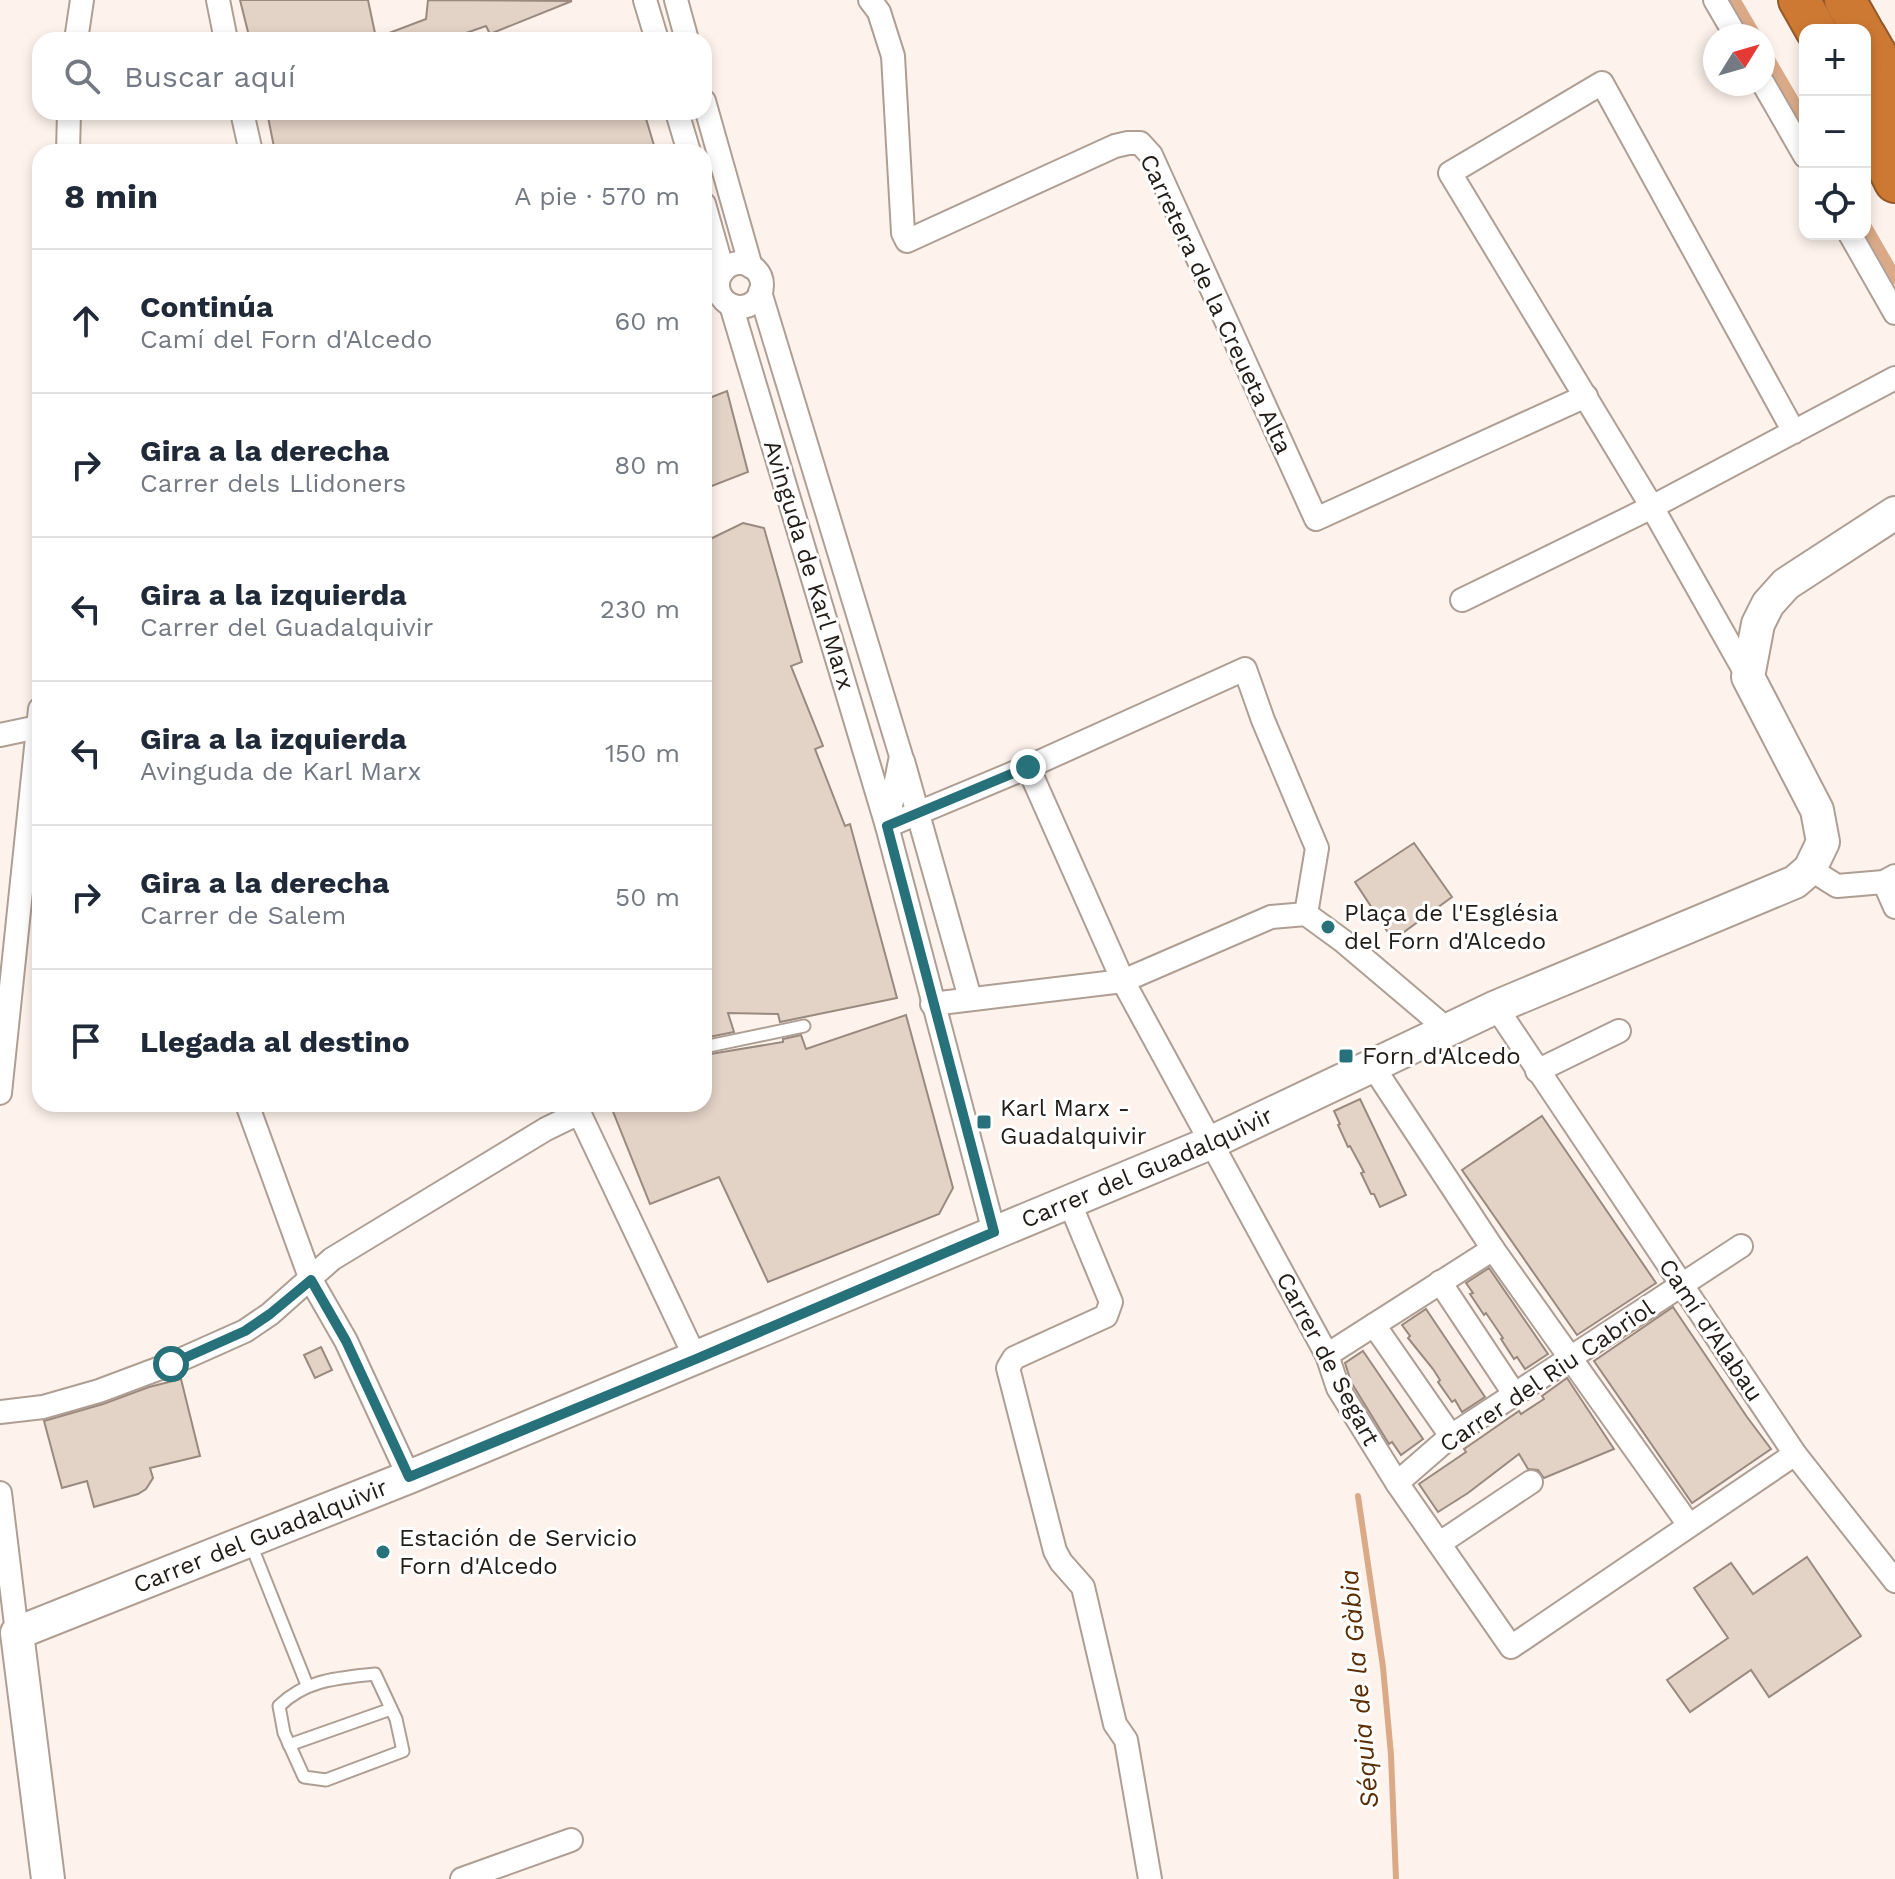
<!DOCTYPE html>
<html lang="es">
<meta charset="utf-8">
<style>
:root{--surface:#fff;--page:#f6f6f7;--text:#1f2937;--muted:#747a83;--line:#e0e1e3}
body{margin:0;font-family:"Work Sans",sans-serif;background:var(--page);color:var(--text)}
.controls{position:absolute;right:24px;top:24px;display:grid;overflow:hidden;border-radius:16px;box-shadow:0 4px 12px #0003}
.controls button{width:72px;height:72px;display:grid;place-items:center;padding:0;border:0;border-bottom:2px solid var(--line);background:var(--surface);color:var(--text);font:40px sans-serif}
.compass{position:absolute;left:1703px;top:24px;width:72px;height:72px;border-radius:50%;background:var(--surface);box-shadow:0 4px 12px #0003;rotate:53deg}
.stop{position:absolute;width:24px;height:24px;margin:-18px;border:6px solid #27717a;border-radius:50%;background:#fff}
.stop.end{background:#27717a;border-color:#fff;box-shadow:0 2px 8px #0008}
.list{margin:0;padding:0;list-style:none}
h2{display:flex;justify-content:space-between;align-items:center;height:104px;margin:0;padding:0 32px;font-size:34px}
h2 small{font-size:26px;font-weight:400;color:var(--muted)}
.list li{display:grid;grid-template-columns:52px 1fr auto;gap:24px;align-items:center;box-sizing:border-box;height:144px;padding:0 32px;border-top:2px solid var(--line)}
.list b{display:block;font-size:30px;white-space:nowrap}
.list p{margin:0;font-size:26px;white-space:nowrap;color:var(--muted)}
.list em{font-size:26px;font-style:normal;color:var(--muted)}
.icon{flex:none;width:44px;height:44px;fill:none;stroke:currentColor;stroke-width:2;stroke-linecap:round;stroke-linejoin:round}
.map{position:relative;flex:none;width:1895px;height:1879px;overflow:hidden}
.search{position:absolute;background:var(--surface);box-shadow:0 4px 12px #0003;left:32px;top:32px;width:680px;height:88px;display:flex;align-items:center;gap:20px;box-sizing:border-box;padding:0 28px;border-radius:24px;color:var(--muted);font-size:30px}
.panel{position:absolute;background:var(--surface);box-shadow:0 4px 12px #0003;left:32px;top:144px;width:680px;height:968px;border-radius:24px}
.map>svg:first-child{display:block}
</style>
<div class="map">
<svg width="1895" height="1879" viewBox="0 0 1895 1879">
<rect width="100%" height="100%" fill="#fef3ec"/>
<g fill="none" stroke-linecap="round" stroke-linejoin="round">
<g stroke="#daaa88" stroke-width="6">
<path d="M1733,0L1754,36"/>
<path d="M1738,0L1759,36"/>
<path d="M1763,43L1805,115"/>
<path d="M1763,52L1805,125"/>
<path d="M1865,219L1895,271"/>
<path d="M1865,229L1895,281"/>
<path d="M1358,1496L1383,1667L1391,1755L1396,1879"/>
</g>
</g>
<g fill="#e3d2c6" stroke="#99897e" stroke-width="2">
<path d="M240,0H368L376,38L426,19L428,0L572,1L490,34L486,26L446,40H250Z"/>
<path d="M267,112H513L515,117L534,112H644L656,152H275Z"/>
<path d="M727,391L748,472L704,489V400Z"/>
<path d="M743,523L764,528L802,662L791,666L823,746L815,749L845,826L850,824L897,998L780,1022L778,1014L728,1013L734,1032L704,1038V542Z"/>
<path d="M1414,843L1452,897L1393,940L1355,882Z"/>
<path d="M906,1015L953,1188L939,1214L768,1282L719,1177L650,1204L610,1104H704V1055L783,1042V1039L801,1035L806,1049Z"/>
<path d="M1360,1099L1406,1195L1380,1207L1374,1194H1371L1361,1173L1364,1172L1350,1146L1348,1147L1338,1125L1340,1124L1334,1111Z"/>
<path d="M1542,1116L1656,1283L1577,1335L1462,1170Z"/>
<path d="M1489,1268L1548,1354L1525,1369L1517,1357L1514,1359L1501,1339L1503,1338L1486,1313L1484,1315L1470,1294L1473,1293L1466,1283Z"/>
<path d="M1673,1307L1747,1417L1771,1449L1692,1503L1594,1361Z"/>
<path d="M1426,1309L1485,1397L1462,1412L1455,1400L1452,1402L1438,1382L1440,1380L1433,1369L1408,1338L1410,1336L1402,1325Z"/>
<path d="M321,1347L332,1370L315,1378L304,1355Z"/>
<path d="M1363,1351L1423,1439L1401,1455L1392,1442L1389,1444L1351,1382L1345,1363Z"/>
<path d="M1567,1378L1614,1449L1544,1478L1538,1470L1528,1469L1519,1454L1468,1493L1438,1512L1419,1484L1466,1452L1464,1449L1480,1438L1519,1411L1521,1414L1544,1399L1542,1396Z"/>
<path d="M181,1379L200,1456L150,1468L153,1478L146,1489L138,1494L94,1507L87,1481L62,1488L44,1421L103,1404L149,1387Z"/>
<path d="M1807,1557L1861,1636L1769,1697L1751,1670L1690,1712L1667,1680L1728,1638L1694,1588L1731,1563L1753,1594Z"/>
</g>
<g fill="none" stroke-linecap="round" stroke-linejoin="round">
<g stroke="#ae9e93" stroke-width="15">
<g id="lane">
<path d="M704,1047L804,1026"/>
<path d="M250,1542L307,1685"/>
<path d="M375,1674L396,1719L403,1751L326,1780L304,1777L284,1733L279,1706C307,1679 339,1678 375,1674Z"/>
<path d="M289,1745L391,1709"/>
</g>
</g>
<g stroke="#ae9e93" stroke-width="26">
<g id="street">
<path d="M218,0L226,40"/>
<path d="M645,0L657,40"/>
<path d="M676,0L687,40"/>
<path d="M870,0L879,12L893,56L903,233L907,241L1115,146L1128,143H1140L1151,155L1316,519L1586,396"/>
<path d="M1715,0L1736,36"/>
<path d="M76,40L82,0"/>
<path d="M1763,83L1805,156"/>
<path d="M704,101L751,267"/>
<path d="M242,112L251,152"/>
<path d="M677,112L689,152"/>
<path d="M68,152L69,112"/>
<path d="M704,204L723,271"/>
<path d="M1850,234L1895,313"/>
<circle cx="740" cy="285" r="22"/>
<path d="M760,292L901,756L888,821"/>
<path d="M731,305L887,826L994,1232"/>
<path d="M1794,432L1602,83L1450,173L1652,507L1895,378"/>
<path d="M1462,600L1652,507L1748,677"/>
<path d="M0,735L38,727"/>
<path d="M903,761L970,998"/>
<path d="M1028,767L1123,981L1327,1355L1338,1388L1397,1483L1511,1647L1795,1454"/>
<path d="M887,826L1028,767L1245,669L1263,720L1317,848L1306,914"/>
<path d="M1810,869L1837,886L1884,882L1895,876"/>
<path d="M1884,882L1895,907"/>
<path d="M932,1004L1123,981L1271,917L1306,914L1343,941L1448,1030"/>
<path d="M1496,1007L1795,1454L1895,1581"/>
<path d="M1372,1065L1493,1249L1689,1525"/>
<path d="M1537,1071L1619,1031"/>
<path d="M0,1093L40,709"/>
<path d="M247,1104L311,1280L346,1341L409,1477"/>
<path d="M575,1104L696,1359"/>
<path d="M1069,1201L1111,1302L1106,1316L1014,1358L1008,1368L1055,1551L1061,1562L1083,1587L1115,1724L1126,1740L1150,1879"/>
<path d="M1440,1282L1515,1395"/>
<path d="M1374,1325L1451,1436"/>
<path d="M1327,1355L1493,1249"/>
<path d="M0,1412L43,1407L99,1391L171,1364L245,1331L270,1314L332,1259L546,1129L579,1113"/>
<path d="M1397,1483L1451,1436L1741,1246"/>
<path d="M0,1493L17,1633"/>
<path d="M1440,1543L1531,1482"/>
<path d="M462,1879L571,1840"/>
</g>
</g>
<g stroke="#ae9e93" stroke-width="36">
<g id="secondary">
<path id="s1" d="M48,1879L17,1633L409,1477L1210,1143L1496,1007L1795,882L1810,869L1823,842L1817,810L1748,677L1758,624L1768,604L1786,584L1895,513"/>
</g>
</g>
<g stroke="#92592a" stroke-width="44">
<g id="highway">
<path d="M1799,0L1816,30"/>
<path d="M1845,0L1862,30"/>
<path d="M1865,35L1895,87"/>
<path d="M1865,80L1895,133"/>
<path d="M1865,121L1895,182"/>
</g>
</g>
<use href="#lane" stroke="#fff" stroke-width="11"/>
<use href="#street" stroke="#fff" stroke-width="22"/>
<use href="#secondary" stroke="#fff" stroke-width="32"/>
<use href="#highway" stroke="#ce7933" stroke-width="40"/>
</g>
<g fill="none" stroke-linecap="round" stroke-linejoin="round">
<path stroke="#27717a" stroke-width="10" d="M171,1364L245,1331L270,1314L311,1280L346,1341L409,1477L696,1359L994,1232L887,826L1028,767"/>
</g>
<g fill="#27717a" stroke="#fff" stroke-width="3">
<circle cx="1328" cy="927" r="8"/>
<rect x="1338" y="1048" width="16" height="16" rx="4"/>
<rect x="976" y="1114" width="16" height="16" rx="4"/>
<circle cx="383" cy="1552" r="8"/>
</g>
<g text-anchor="middle" dominant-baseline="central" stroke-width="6" stroke-linejoin="round" paint-order="stroke">
<g font-size="24" fill="#231d18" stroke="#fff">
<text transform="translate(1216 304) rotate(65)">Carretera de la Creueta Alta</text>
<text transform="translate(809 565) rotate(73)">Avinguda de Karl Marx</text>
<text stroke="none"><textPath href="#s1" startOffset="1470">Carrer del Guadalquivir</textPath></text>
<text transform="translate(1711 1330) rotate(56)">Camí d'Alabau</text>
<text transform="translate(1328 1359) rotate(62)">Carrer de Segart</text>
<text transform="translate(1547 1376) rotate(-34)">Carrer del Riu Cabriol</text>
<text stroke="none"><textPath href="#s1" startOffset="510">Carrer del Guadalquivir</textPath></text>
</g>
<g font-size="24" fill="#231d18" stroke="#fff" text-anchor="start">
<text x="1344" y="913">Plaça de l'Església<tspan x="1344" dy="28">del Forn d'Alcedo</tspan></text>
<text x="1362" y="1056">Forn d'Alcedo</text>
<text x="1000" y="1108">Karl Marx -<tspan x="1000" dy="28">Guadalquivir</tspan></text>
<text x="399" y="1538">Estación de Servicio<tspan x="399" dy="28">Forn d'Alcedo</tspan></text>
</g>
<g font-size="26" font-style="italic" fill="#5a2d03" stroke="#fff">
<text transform="translate(1359 1689) rotate(-95)">Séquia de la Gàbia</text>
</g>
</g>
</svg>
<div class="controls">
<button>+</button>
<button>−</button>
<button><svg class="icon" aria-label="locate" viewBox="0 0 24 24"><circle cx="12" cy="12" r="6"/><path d="M12 2v4M12 18v4M2 12h4M18 12h4"/></svg></button>
</div>
<svg class="compass" viewBox="-18 -18 36 36"><path d="M0-13l5 13h-10z" fill="#e53935"/><path d="M0 13l5-13h-10z" fill="#747a83"/></svg>
<div class="stop" style="left:171px;top:1364px"></div>
<div class="stop end" style="left:1028px;top:767px"></div>
<div class="search"><svg class="icon" aria-label="search" viewBox="0 0 24 24"><circle cx="10" cy="10" r="6"/><path d="M15 15l6 6"/></svg>Buscar aquí</div>
<section class="panel">
<h2>8 min<small>A pie · 570 m</small></h2>
<ul class="list">
<li><svg class="icon" aria-label="ahead" viewBox="0 0 24 24"><path d="M12 20V5M6 11l6-6 6 6"/></svg><div><b>Continúa</b><p>Camí del Forn d'Alcedo</p></div><em>60 m</em></li>
<li><svg class="icon" aria-label="right" viewBox="0 0 24 24"><path d="M7 20v-9h11M14 6l5 5-5 5"/></svg><div><b>Gira a la derecha</b><p>Carrer dels Llidoners</p></div><em>80 m</em></li>
<li><svg class="icon" aria-label="left" viewBox="0 0 24 24"><path d="M17 20v-9H6M10 6l-5 5 5 5"/></svg><div><b>Gira a la izquierda</b><p>Carrer del Guadalquivir</p></div><em>230 m</em></li>
<li><svg class="icon" aria-label="left" viewBox="0 0 24 24"><path d="M17 20v-9H6M10 6l-5 5 5 5"/></svg><div><b>Gira a la izquierda</b><p>Avinguda de Karl Marx</p></div><em>150 m</em></li>
<li><svg class="icon" aria-label="right" viewBox="0 0 24 24"><path d="M7 20v-9h11M14 6l5 5-5 5"/></svg><div><b>Gira a la derecha</b><p>Carrer de Salem</p></div><em>50 m</em></li>
<li><svg class="icon" aria-label="arrive" viewBox="0 0 24 24"><path d="M6 21V4h12l-3 4 3 4H6"/></svg><div><b>Llegada al destino</b></div></li>
</ul>
</section>
</div>
